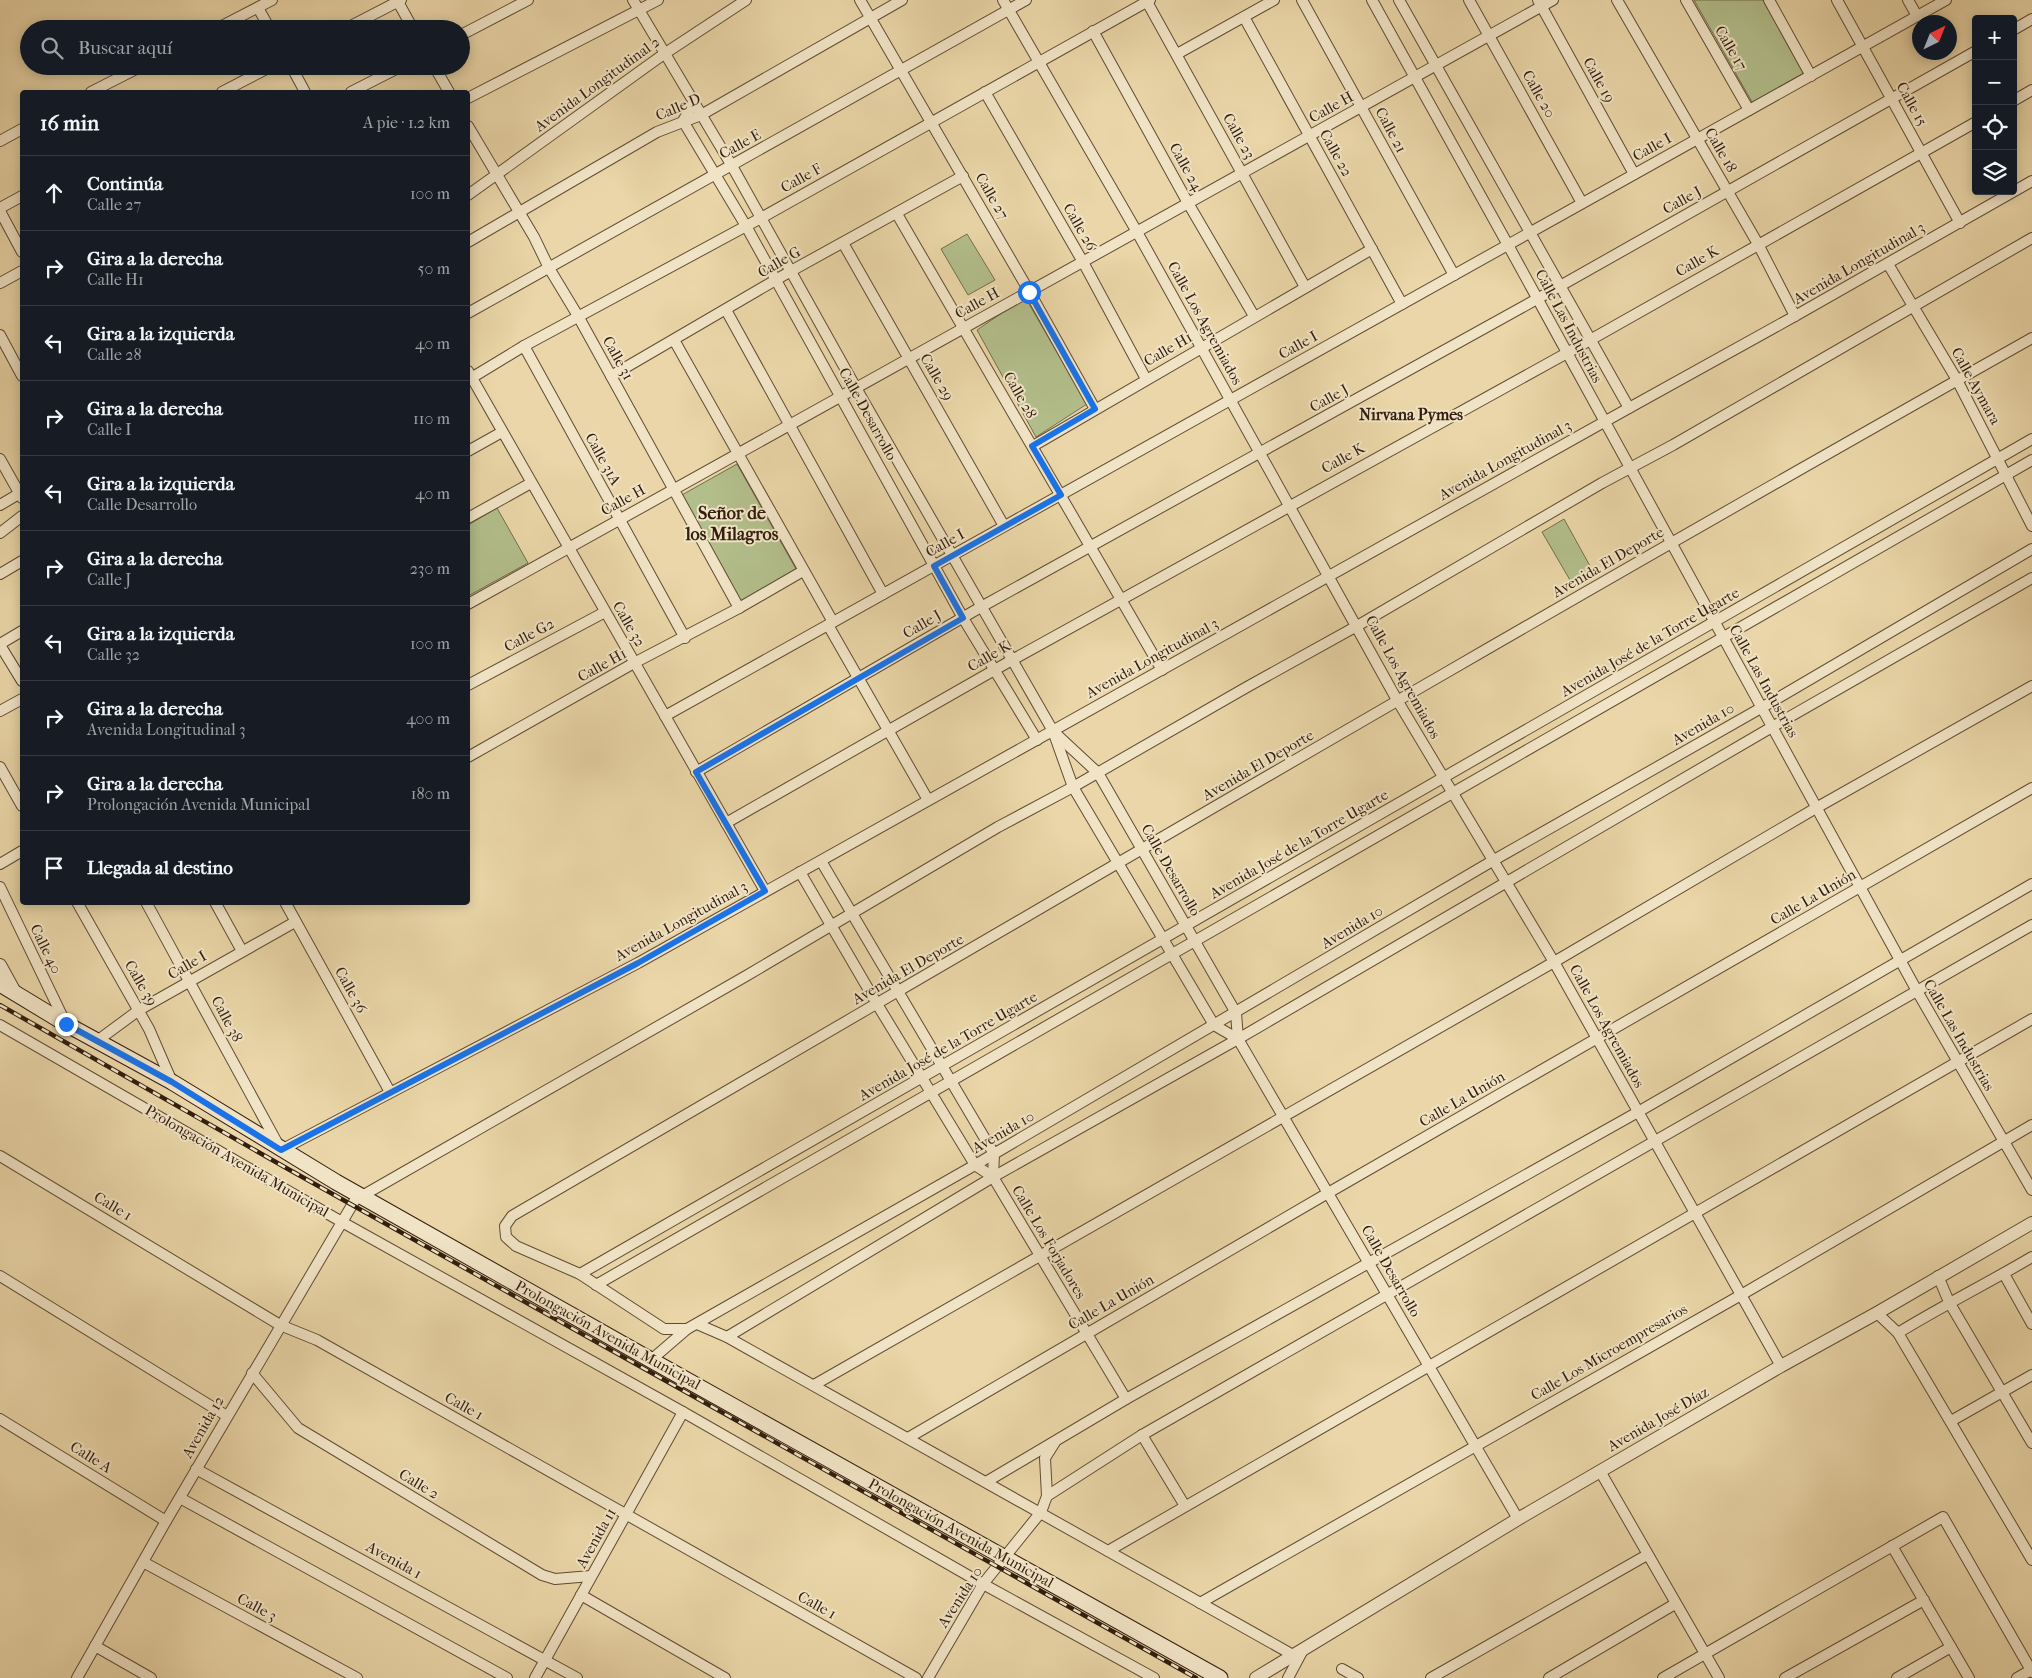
<!DOCTYPE html>
<html lang="es">
<meta charset="utf-8">
<style>
:root{--surface:#171b24;--page:#20242c;--text:#f1f3f6;--muted:#9ea1a6;--line:#363941}
body{margin:0;font-family:"IM FELL French Canon",serif;background:var(--page);color:var(--text)}
.controls{position:absolute;right:15px;top:15px;display:grid;overflow:hidden;border-radius:5px;box-shadow:0 2px 12px #0003}
.controls button{width:45px;height:45px;display:grid;place-items:center;padding:0;border:0;border-bottom:1px solid var(--line);background:var(--surface);color:var(--text);font:25px sans-serif}
.compass{position:absolute;left:1912px;top:15px;width:45px;height:45px;border-radius:50%;background:var(--surface);box-shadow:0 2px 12px #0003;rotate:43deg}
.stop{position:absolute;width:15px;height:15px;margin:-11px;border:4px solid #1a73e8;border-radius:50%;background:#fff}
.stop.end{background:#1a73e8;border-color:#fff;box-shadow:0 1px 5px #0008}
.list{margin:0;padding:0;list-style:none}
h2{display:flex;justify-content:space-between;align-items:center;height:65px;margin:0;padding:0 20px;font-size:21px}
h2 small{font-size:16px;font-weight:400;color:var(--muted)}
.list li{display:grid;grid-template-columns:32px 1fr auto;gap:15px;align-items:center;box-sizing:border-box;height:75px;padding:0 20px;border-top:1px solid var(--line)}
.list b{display:block;font-size:19px;white-space:nowrap}
.list p{margin:0;font-size:16px;white-space:nowrap;color:var(--muted)}
.list em{font-size:16px;font-style:normal;color:var(--muted)}
.icon{flex:none;width:28px;height:28px;fill:none;stroke:currentColor;stroke-width:2;stroke-linecap:round;stroke-linejoin:round}
.map{position:relative;flex:none;width:2032px;height:1678px;overflow:hidden}
.search{position:absolute;background:var(--surface);box-shadow:0 2px 12px #0003;left:20px;top:20px;width:450px;height:55px;display:flex;align-items:center;gap:12px;box-sizing:border-box;padding:0 18px;border-radius:28px;color:var(--muted);font-size:19px}
.panel{position:absolute;background:var(--surface);box-shadow:0 2px 12px #0003;left:20px;top:90px;width:450px;height:815px;border-radius:5px}
.map>svg:first-child{display:block}
</style>
<div class="map">
<svg width="2032" height="1678" viewBox="0 0 2032 1678">
<rect width="100%" height="100%" fill="#ead6a8"/>
<filter id="stains"><feTurbulence type="fractalNoise" baseFrequency=".004" numOctaves="4"/><feColorMatrix values="0 0 0 0 .2 0 0 0 0 .09 0 0 0 0 .02 0 0 0 .5 -.17"/></filter>
<radialGradient id="worn" r=".72"><stop offset=".6" stop-color="#630" stop-opacity="0"/><stop offset="1" stop-color="#630" stop-opacity=".3"/></radialGradient>
<g fill="#b2be8b" stroke="#726e4c">
<path d="M1694,0H1763L1804,73L1752,102Z"/>
<path d="M967,234L995,280L968,295L941,249Z"/>
<path d="M1025,297L1087,404L1036,437L977,330Z"/>
<path d="M737,464L796,569L740,602L680,496Z"/>
<path d="M497,508L528,563L468,596V525Z"/>
<path d="M1564,519L1595,575L1574,587L1542,532Z"/>
</g>
<g fill="none" stroke-linecap="round" stroke-linejoin="round">
<g stroke="#604b34" stroke-width="12">
<g id="minor">
<path d="M397,0L413,29"/>
<path d="M633,0L732,166L856,388L1053,731L1073,787L1214,1025L1238,1039"/>
<path d="M860,0L1029,291L1095,409"/>
<path d="M1003,0L1137,232L1397,700L1554,962L1781,1366"/>
<path d="M1146,0L1305,287"/>
<path d="M1302,0L1454,275"/>
<path d="M1372,0L1508,245L1917,991L2032,1190"/>
<path d="M1399,0L1629,408"/>
<path d="M1469,0L1582,203"/>
<path d="M1538,0L1634,174"/>
<path d="M1617,0L1758,244L1795,316"/>
<path d="M1686,0L1749,110"/>
<path d="M1769,0L1811,76"/>
<path d="M1837,0L1960,223"/>
<path d="M1908,0L1917,16"/>
<path d="M258,8L270,29"/>
<path d="M1244,17L1402,304"/>
<path d="M216,29L272,0"/>
<path d="M345,29L401,0"/>
<path d="M2013,30L2032,19"/>
<path d="M1093,31L1188,203L1254,316"/>
<path d="M461,35L528,0"/>
<path d="M1177,54L1274,0"/>
<path d="M291,66L305,92"/>
<path d="M434,66L449,92"/>
<path d="M91,92L142,66"/>
<path d="M222,92L272,66"/>
<path d="M351,92L402,66"/>
<path d="M985,92L1083,262L1146,379"/>
<path d="M468,98L658,0"/>
<path d="M2013,101L2032,90"/>
<path d="M694,102L683,121L746,226L963,618L1037,740"/>
<path d="M468,126L534,237L549,268L578,316L739,608"/>
<path d="M0,141L22,129"/>
<path d="M468,195L664,54L746,0"/>
<path d="M0,208L22,196"/>
<path d="M0,211L22,252"/>
<path d="M897,214L1162,670"/>
<path d="M468,242L657,132L701,115L902,0"/>
<path d="M843,243L1004,526"/>
<path d="M1888,264L1957,380L2032,526"/>
<path d="M0,283L22,271"/>
<path d="M726,310L883,594"/>
<path d="M468,313L1026,0"/>
<path d="M0,335L22,376"/>
<path d="M674,340L833,622"/>
<path d="M524,346L685,638"/>
<path d="M468,371L765,891"/>
<path d="M611,376L791,271L963,176"/>
<path d="M468,380L524,346L761,218L1150,0"/>
<path d="M1033,446L1372,249"/>
<path d="M468,451L502,432"/>
<path d="M0,459L22,498"/>
<path d="M0,505L22,492"/>
<path d="M468,518L531,483"/>
<path d="M0,533L22,516"/>
<path d="M0,574L22,561"/>
<path d="M468,604L1553,0"/>
<path d="M828,625L928,800"/>
<path d="M0,644L22,631"/>
<path d="M0,645L22,681"/>
<path d="M468,685L605,612"/>
<path d="M0,711L22,699"/>
<path d="M665,716L1946,0"/>
<path d="M1056,734L1098,773L1236,1013L1238,1039L1518,1519"/>
<path d="M468,757L634,663L739,608L803,571"/>
<path d="M0,767L22,806"/>
<path d="M696,772L981,607L1537,299L1976,51"/>
<path d="M726,823L1012,660L1567,353L1976,122"/>
<path d="M821,861L994,1154L993,1177"/>
<path d="M0,864L22,851"/>
<path d="M800,872L877,1004L975,1165L993,1177L1126,1399"/>
<path d="M0,887L66,1024"/>
<path d="M77,902L149,1029L172,1082"/>
<path d="M146,902L281,1150L638,963L1629,408L1795,316L2032,181"/>
<path d="M215,902L242,951"/>
<path d="M285,902L390,1092"/>
<path d="M0,1025L342,1222L683,1412L983,1584L1154,1678"/>
<path d="M97,1041L139,1010L295,922"/>
<path d="M0,1156L280,1325L317,1340L916,1678"/>
<path d="M580,1274L2032,439"/>
<path d="M2004,1274L2032,1324"/>
<path d="M0,1276L227,1416"/>
<path d="M1938,1276L1949,1302L2032,1443"/>
<path d="M596,1285L2032,460"/>
<path d="M1877,1313L1898,1333C1942,1306 1988,1283 2032,1257"/>
<path d="M697,1324L727,1337L1293,1655"/>
<path d="M687,1329H664L580,1274L516,1246L506,1237L505,1226L512,1216C1018,922 1522,625 2032,338"/>
<path d="M1898,1333L2032,1560"/>
<path d="M727,1337L993,1177L1238,1039L1772,727L2032,578"/>
<path d="M651,1360L687,1329L975,1165L1494,860L1761,708L2032,549"/>
<path d="M252,1373L298,1428L542,1575L555,1579L591,1576"/>
<path d="M814,1385L1554,962L1816,808L2032,686"/>
<path d="M0,1419L166,1521"/>
<path d="M1951,1421L2032,1375"/>
<path d="M1142,1435L1185,1506"/>
<path d="M908,1438L1328,1193L2032,788"/>
<path d="M196,1469L577,1678"/>
<path d="M1600,1471L1719,1678"/>
<path d="M986,1482L1126,1399L1638,1112L2032,884"/>
<path d="M1047,1496L1045,1458L1055,1442"/>
<path d="M180,1498L507,1678"/>
<path d="M1892,1546L1969,1678"/>
<path d="M1108,1551L2032,1019"/>
<path d="M143,1562L357,1678"/>
<path d="M581,1595L725,1678"/>
<path d="M1200,1603L1741,1295L2032,1125"/>
<path d="M95,1646L151,1678"/>
<path d="M1342,1669L1358,1678"/>
<path d="M77,1678L166,1521L355,1200L746,976L998,827L1073,787L1247,687L1357,626L1602,483L1673,445L2032,238"/>
<path d="M535,1678L683,1412"/>
<path d="M928,1678L983,1584L1041,1512L1047,1496L1142,1435L2032,925"/>
<path d="M1288,1678L1303,1650"/>
<path d="M1431,1678L1647,1555"/>
<path d="M1549,1678L1675,1604"/>
<path d="M1663,1678L1943,1517L2032,1672"/>
<path d="M1785,1678L1924,1600"/>
<path d="M1897,1678L1951,1647"/>
<path d="M2017,1678L2031,1670"/>
</g>
</g>
<g stroke="#604b34" stroke-width="14">
<g id="tertiary">
<path d="M0,965L16,994"/>
<path d="M1256,1678L1518,1519L1781,1366L1877,1313L2032,1223"/>
</g>
</g>
<g stroke="#321d0e" stroke-width="17">
<path id="secondary" d="M0,984L66,1024L172,1082L336,1182L651,1360L1220,1678"/>
</g>
<use href="#minor" stroke="#f1e4c6" stroke-width="10"/>
<use href="#tertiary" stroke="#f1e4c6" stroke-width="12"/>
<use href="#secondary" stroke="#f1e4c6" stroke-width="15"/>
<g stroke="#321d0e" stroke-width="4.5">
<path id="rail" d="M0,1005L288,1169L1196,1678"/>
</g>
<use href="#rail" stroke="#f1e4c6" stroke-width="2.5" stroke-dasharray="8" stroke-linecap="butt"/>
</g>
<g fill="none" stroke-linecap="round" stroke-linejoin="round">
<path stroke="#1a73e8" stroke-width="6" d="M66,1024L172,1082L281,1150L638,963L765,891L696,772L963,618L934,566L1061,495L1032,446L1095,409L1029,292"/>
</g>
<g text-anchor="middle" dominant-baseline="central" stroke-width="4" stroke-linejoin="round" paint-order="stroke">
<g font-size="15" fill="#321d0e" stroke="#f1e4c6">
<text transform="translate(1731 48) rotate(60)">Calle 17</text>
<text transform="translate(1599 80) rotate(61)">Calle 19</text>
<text transform="translate(597 84) rotate(-36)">Avenida Longitudinal 2</text>
<text transform="translate(1539 94) rotate(61)">Calle 20</text>
<text transform="translate(1912 104) rotate(61)">Calle 15</text>
<text transform="translate(678 107) rotate(-23)">Calle D</text>
<text transform="translate(1331 107) rotate(-29)">Calle H</text>
<text transform="translate(1391 130) rotate(62)">Calle 21</text>
<text transform="translate(1239 136) rotate(61)">Calle 23</text>
<text transform="translate(740 144) rotate(-29)">Calle E</text>
<text transform="translate(1652 147) rotate(-29)">Calle I</text>
<text transform="translate(1721 150) rotate(60)">Calle 18</text>
<text transform="translate(1336 153) rotate(61)">Calle 22</text>
<text transform="translate(1186 167) rotate(61)">Calle 24</text>
<text transform="translate(801 178) rotate(-29)">Calle F</text>
<text transform="translate(992 196) rotate(60)">Calle 27</text>
<text transform="translate(1682 200) rotate(-29)">Calle J</text>
<text transform="translate(1080 227) rotate(60)">Calle 26</text>
<text transform="translate(1697 261) rotate(-30)">Calle K</text>
<text transform="translate(779 262) rotate(-30)">Calle G</text>
<text transform="translate(1859 263) rotate(-30)">Avenida Longitudinal 3</text>
<text transform="translate(977 303) rotate(-29)">Calle H</text>
<text transform="translate(1205 323) rotate(61)">Calle Los Agremiados</text>
<text transform="translate(1569 326) rotate(62)">Calle Las Industrias</text>
<text transform="translate(1298 345) rotate(-29)">Calle I</text>
<text transform="translate(1168 349) rotate(-30)">Calle H1</text>
<text transform="translate(618 358) rotate(61)">Calle 31</text>
<text transform="translate(937 377) rotate(60)">Calle 29</text>
<text transform="translate(1976 386) rotate(61)">Calle Aymara</text>
<text transform="translate(1020 395) rotate(60)">Calle 28</text>
<text transform="translate(1329 398) rotate(-29)">Calle J</text>
<text transform="translate(868 414) rotate(61)">Calle Desarrollo</text>
<text transform="translate(1343 458) rotate(-29)">Calle K</text>
<text transform="translate(603 459) rotate(61)">Calle 31A</text>
<text transform="translate(1505 460) rotate(-29)">Avenida Longitudinal 3</text>
<text transform="translate(623 500) rotate(-29)">Calle H</text>
<text transform="translate(945 543) rotate(-29)">Calle I</text>
<text transform="translate(1608 562) rotate(-30)">Avenida El Deporte</text>
<text transform="translate(629 624) rotate(60)">Calle 32</text>
<text transform="translate(922 624) rotate(-30)">Calle J</text>
<text transform="translate(529 635) rotate(-28)">Calle G2</text>
<text transform="translate(1650 642) rotate(-30)">Avenida José de la Torre Ugarte</text>
<text transform="translate(989 656) rotate(-30)">Calle K</text>
<text transform="translate(1152 658) rotate(-29)">Avenida Longitudinal 3</text>
<text transform="translate(602 665) rotate(-29)">Calle H1</text>
<text transform="translate(1403 677) rotate(61)">Calle Los Agremiados</text>
<text transform="translate(1764 681) rotate(61)">Calle Las Industrias</text>
<text transform="translate(1703 724) rotate(-30)">Avenida 10</text>
<text transform="translate(1258 765) rotate(-30)">Avenida El Deporte</text>
<text transform="translate(1299 844) rotate(-30)">Avenida José de la Torre Ugarte</text>
<text transform="translate(1171 870) rotate(60)">Calle Desarrollo</text>
<text transform="translate(1813 897) rotate(-30)">Calle La Unión</text>
<text transform="translate(681 921) rotate(-29)">Avenida Longitudinal 3</text>
<text transform="translate(1352 927) rotate(-31)">Avenida 10</text>
<text transform="translate(46 949) rotate(64)">Calle 40</text>
<text transform="translate(187 965) rotate(-30)">Calle I</text>
<text transform="translate(908 969) rotate(-30)">Avenida El Deporte</text>
<text transform="translate(141 983) rotate(60)">Calle 39</text>
<text transform="translate(351 990) rotate(61)">Calle 36</text>
<text transform="translate(227 1019) rotate(62)">Calle 38</text>
<text transform="translate(1607 1026) rotate(61)">Calle Los Agremiados</text>
<text transform="translate(1959 1035) rotate(60)">Calle Las Industrias</text>
<text transform="translate(948 1046) rotate(-30)">Avenida José de la Torre Ugarte</text>
<text transform="translate(1462 1099) rotate(-30)">Calle La Unión</text>
<text transform="translate(1003 1132) rotate(-30)">Avenida 10</text>
<text transform="translate(237 1161) rotate(30)">Prolongación Avenida Municipal</text>
<text transform="translate(113 1206) rotate(31)">Calle 1</text>
<text transform="translate(1049 1242) rotate(59)">Calle Los Forjadores</text>
<text transform="translate(1391 1271) rotate(60)">Calle Desarrollo</text>
<text transform="translate(1111 1302) rotate(-30)">Calle La Unión</text>
<text transform="translate(608 1335) rotate(29)">Prolongación Avenida Municipal</text>
<text transform="translate(1609 1352) rotate(-30)">Calle Los Microempresarios</text>
<text transform="translate(464 1406) rotate(29)">Calle 1</text>
<text transform="translate(1658 1419) rotate(-30)">Avenida José Díaz</text>
<text transform="translate(203 1427) rotate(-60)">Avenida 12</text>
<text transform="translate(91 1457) rotate(32)">Calle A</text>
<text transform="translate(419 1484) rotate(31)">Calle 2</text>
<text transform="translate(961 1533) rotate(29)">Prolongación Avenida Municipal</text>
<text transform="translate(596 1538) rotate(-61)">Avenida 11</text>
<text transform="translate(394 1560) rotate(29)">Avenida 1</text>
<text transform="translate(960 1597) rotate(-57)">Avenida 10</text>
<text transform="translate(817 1605) rotate(29)">Calle 1</text>
<text transform="translate(257 1607) rotate(28)">Calle 3</text>
</g>
<g font-size="16" font-weight="bold" fill="#321d0e" stroke="#f1e4c6">
<text x="1411" y="414">Nirvana Pymes</text>
</g>
<g font-size="18" font-weight="bold" fill="#321d0e" stroke="#f1e4c6">
<text x="732" y="513">Señor de<tspan x="732" dy="21">los Milagros</tspan></text>
</g>
</g>
<rect width="100%" height="100%" filter="url(#stains)"/>
<rect width="100%" height="100%" fill="url(#worn)"/>
</svg>
<div class="controls">
<button>+</button>
<button>−</button>
<button><svg class="icon" aria-label="locate" viewBox="0 0 24 24"><circle cx="12" cy="12" r="6"/><path d="M12 2v4M12 18v4M2 12h4M18 12h4"/></svg></button>
<button><svg class="icon" aria-label="layers" viewBox="0 0 24 24"><path d="M12 4l9 5-9 5-9-5zM3 14l9 5 9-5"/></svg></button>
</div>
<svg class="compass" viewBox="-18 -18 36 36"><path d="M0-13l5 13h-10z" fill="#e53935"/><path d="M0 13l5-13h-10z" fill="#9ea1a6"/></svg>
<div class="stop" style="left:1029px;top:292px"></div>
<div class="stop end" style="left:66px;top:1024px"></div>
<div class="search"><svg class="icon" aria-label="search" viewBox="0 0 24 24"><circle cx="10" cy="10" r="6"/><path d="M15 15l6 6"/></svg>Buscar aquí</div>
<section class="panel">
<h2>16 min<small>A pie · 1.2 km</small></h2>
<ul class="list">
<li><svg class="icon" aria-label="ahead" viewBox="0 0 24 24"><path d="M12 20V5M6 11l6-6 6 6"/></svg><div><b>Continúa</b><p>Calle 27</p></div><em>100 m</em></li>
<li><svg class="icon" aria-label="right" viewBox="0 0 24 24"><path d="M7 20v-9h11M14 6l5 5-5 5"/></svg><div><b>Gira a la derecha</b><p>Calle H1</p></div><em>50 m</em></li>
<li><svg class="icon" aria-label="left" viewBox="0 0 24 24"><path d="M17 20v-9H6M10 6l-5 5 5 5"/></svg><div><b>Gira a la izquierda</b><p>Calle 28</p></div><em>40 m</em></li>
<li><svg class="icon" aria-label="right" viewBox="0 0 24 24"><path d="M7 20v-9h11M14 6l5 5-5 5"/></svg><div><b>Gira a la derecha</b><p>Calle I</p></div><em>110 m</em></li>
<li><svg class="icon" aria-label="left" viewBox="0 0 24 24"><path d="M17 20v-9H6M10 6l-5 5 5 5"/></svg><div><b>Gira a la izquierda</b><p>Calle Desarrollo</p></div><em>40 m</em></li>
<li><svg class="icon" aria-label="right" viewBox="0 0 24 24"><path d="M7 20v-9h11M14 6l5 5-5 5"/></svg><div><b>Gira a la derecha</b><p>Calle J</p></div><em>230 m</em></li>
<li><svg class="icon" aria-label="left" viewBox="0 0 24 24"><path d="M17 20v-9H6M10 6l-5 5 5 5"/></svg><div><b>Gira a la izquierda</b><p>Calle 32</p></div><em>100 m</em></li>
<li><svg class="icon" aria-label="right" viewBox="0 0 24 24"><path d="M7 20v-9h11M14 6l5 5-5 5"/></svg><div><b>Gira a la derecha</b><p>Avenida Longitudinal 3</p></div><em>400 m</em></li>
<li><svg class="icon" aria-label="right" viewBox="0 0 24 24"><path d="M7 20v-9h11M14 6l5 5-5 5"/></svg><div><b>Gira a la derecha</b><p>Prolongación Avenida Municipal</p></div><em>180 m</em></li>
<li><svg class="icon" aria-label="arrive" viewBox="0 0 24 24"><path d="M6 21V4h12l-3 4 3 4H6"/></svg><div><b>Llegada al destino</b></div></li>
</ul>
</section>
</div>
